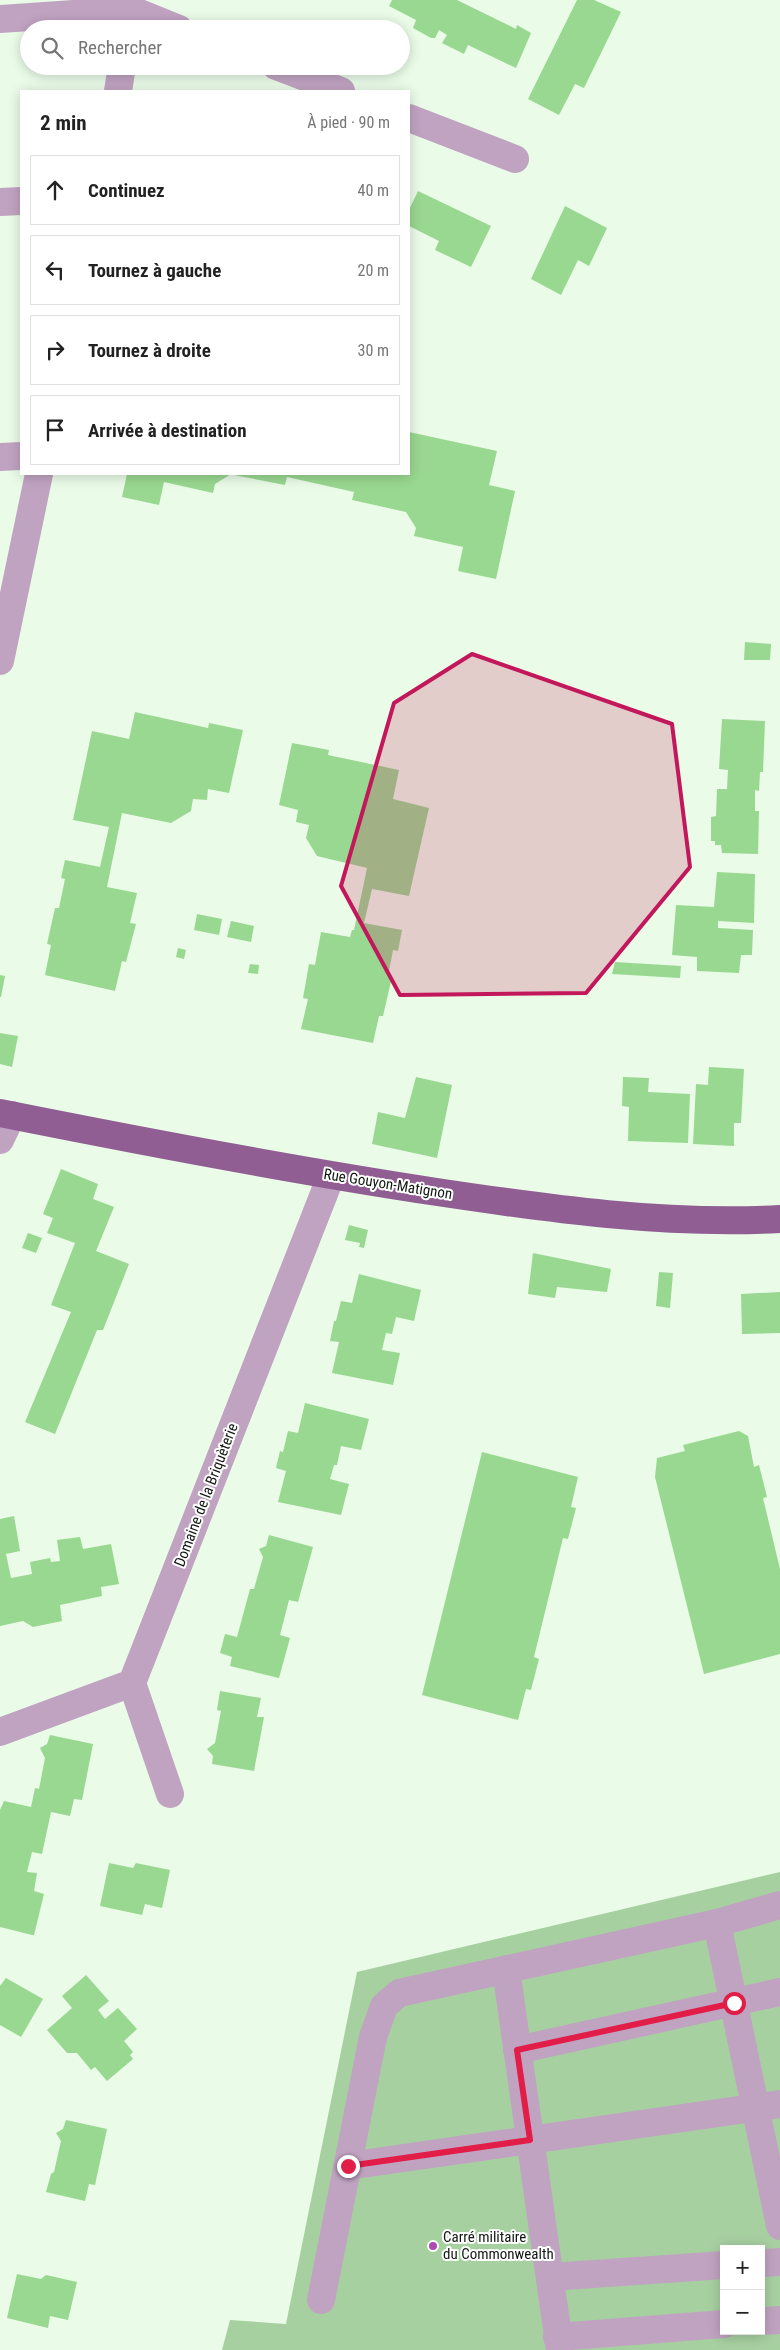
<!DOCTYPE html>
<html lang="fr">
<meta charset="utf-8">
<style>
:root{--surface:#fff;--page:#f2f2f2;--text:#222;--muted:#767676;--line:#e0e0e0}
body{margin:0;font-family:"Roboto Condensed",sans-serif;background:var(--page);color:var(--text)}
.controls{position:absolute;right:15px;bottom:15px;display:grid;overflow:hidden;border-radius:0px;box-shadow:0 2px 12px #0003}
.controls button{width:45px;height:45px;display:grid;place-items:center;padding:0;border:0;border-bottom:1px solid var(--line);background:var(--surface);color:var(--text);font:25px sans-serif}
.stop{position:absolute;width:15px;height:15px;margin:-11px;border:4px solid #e11d48;border-radius:50%;background:#fff}
.stop.end{background:#e11d48;border-color:#fff;box-shadow:0 1px 5px #0008}
.list{margin:0;padding:0;list-style:none}
h2{display:flex;justify-content:space-between;align-items:center;height:65px;margin:0;padding:0 20px;font-size:21px}
h2 small{font-size:16px;font-weight:400;color:var(--muted)}
.list li{display:grid;grid-template-columns:32px 1fr auto;gap:15px;align-items:center;box-sizing:border-box;height:70px;margin:0 10px 10px;padding:0 10px;border:1px solid var(--line);border-radius:0px}
.list b{display:block;font-size:19px;white-space:nowrap}
.list em{font-size:16px;font-style:normal;color:var(--muted)}
.icon{flex:none;width:28px;height:28px;fill:none;stroke:currentColor;stroke-width:2;stroke-linecap:round;stroke-linejoin:round}
.map{position:relative;flex:none;width:780px;height:2350px;overflow:hidden}
.search{position:absolute;background:var(--surface);box-shadow:0 2px 12px #0003;left:20px;top:20px;width:390px;height:55px;display:flex;align-items:center;gap:12px;box-sizing:border-box;padding:0 18px;border-radius:28px;color:var(--muted);font-size:19px}
.panel{position:absolute;background:var(--surface);box-shadow:0 2px 12px #0003;left:20px;top:90px;width:390px;height:385px;border-radius:0px}
.map>svg:first-child{display:block}
</style>
<div class="map">
<svg width="780" height="2350" viewBox="0 0 780 2350">
<rect width="100%" height="100%" fill="#eafbe8"/>
<path fill="#a7d0a1" fill-rule="evenodd" d="M780,1872V2350H222L230,2320L286,2324L357,1972ZM724,2249H761V2331H724Z"/>
<g fill="#99d890">
<path d="M392,0H457L516,29L517,25L531,33L516,68L468,45L464,54L442,43L447,35L439,30L435,38H431L413,28L416,20L389,6Z"/>
<path d="M577,0H594L621,12L584,88L575,84L559,115L528,99Z"/>
<path d="M418,191L491,226L471,267L435,250L439,241L409,226V210Z"/>
<path d="M565,206L607,228L589,266L578,260L561,295L531,279Z"/>
<path d="M409,432L497,451L489,485L515,491L496,579L458,571L463,547L414,536L416,528L406,512L352,500L354,492L287,477L285,485L234,475L409,474Z"/>
<path d="M127,474H231L215,484L213,493L164,482L159,505L122,497Z"/>
<path d="M745,642L771,644L770,660H744Z"/>
<path d="M135,712L208,728L209,723L243,730L229,793L208,789L207,800L193,799L191,811L171,823L122,813L107,887L137,893L130,923L136,924L126,962L122,961L115,991L45,975L51,945L47,944L55,908H59L65,879L61,878L65,860L100,867L109,827L73,820L92,731L129,739Z"/>
<path d="M722,719L765,721L763,772H760L759,791L755,790V811H759L758,854L722,853L721,845H715V841H711V817L716,816L717,789H727L728,770L719,769Z"/>
<path d="M292,743L329,750L328,755L399,770L393,799L429,808L409,896L372,889L364,923L402,930L398,951L393,950L388,976L392,977L383,1016H379L373,1043L301,1029L308,999L303,998L309,964L315,965L321,932L350,937L352,930H354L367,868L317,856L306,838L309,825L296,822L298,810L279,805Z"/>
<path d="M717,872L755,874L754,923L718,921V928L753,930L752,955H741L739,973L697,971V957L672,955L676,905L714,907Z"/>
<path d="M197,914L222,919L219,935L194,930Z"/>
<path d="M231,921L254,926L251,942L227,937Z"/>
<path d="M178,948L186,950L184,959L176,957Z"/>
<path d="M615,962L681,966L680,978L612,974Z"/>
<path d="M250,964L259,965L258,974L248,973Z"/>
<path d="M0,975L5,976L1,997H0Z"/>
<path d="M0,1033L18,1036L12,1067L0,1064Z"/>
<path d="M709,1067L744,1069L741,1123H734V1146L693,1144L696,1084L708,1085Z"/>
<path d="M416,1077L452,1085L437,1158L372,1144L378,1112L405,1118Z"/>
<path d="M623,1077L649,1078L648,1092L690,1094L688,1143L628,1141L629,1107L622,1106Z"/>
<path d="M61,1169L98,1184L93,1199L114,1207L96,1251L129,1264L103,1330H97L55,1434L25,1422L71,1312L51,1305L75,1243L47,1233L53,1218L43,1214Z"/>
<path d="M349,1225L368,1230L364,1248L359,1247L360,1243L345,1240Z"/>
<path d="M28,1233L42,1238L36,1253L22,1248Z"/>
<path d="M533,1253L611,1269L607,1292L557,1287L555,1298L528,1294Z"/>
<path d="M659,1272L673,1273L670,1308L656,1306Z"/>
<path d="M359,1274L421,1290L414,1321L396,1317L392,1334L386,1333L382,1350L400,1353L393,1385L332,1373L339,1342L330,1341L334,1321H336L341,1301L352,1303Z"/>
<path d="M780,1292V1333L742,1334L741,1294Z"/>
<path d="M305,1403L369,1419L361,1450L341,1446L337,1465H334L330,1479L349,1484L341,1515L278,1502L286,1471L276,1468L280,1451L283,1452L288,1431L298,1433Z"/>
<path d="M739,1431L748,1436L754,1467L759,1465L767,1497L763,1498L780,1569V1654L704,1674L655,1477L657,1458L685,1451L683,1445Z"/>
<path d="M482,1452L578,1477L571,1507L576,1508L568,1539L563,1538L534,1657L539,1659L531,1690L526,1689L518,1720L422,1695Z"/>
<path d="M14,1516L20,1551L6,1554L11,1578L32,1574L30,1562L50,1558L51,1562L60,1561L57,1540L80,1537L83,1549L111,1544L119,1584L101,1587L102,1596L60,1605L62,1621L33,1627L23,1621L0,1626V1519Z"/>
<path d="M269,1535L313,1547L298,1602L289,1600L280,1635L290,1638L279,1678L230,1666L232,1657L220,1653L225,1634L237,1637L250,1589H254L263,1557L259,1549L266,1546Z"/>
<path d="M220,1691L261,1698L257,1717H264L254,1771L212,1764L213,1756L207,1749L215,1743L221,1711L217,1710Z"/>
<path d="M50,1735L93,1744L82,1800L74,1799L70,1816L51,1812L42,1854L32,1852L27,1872L37,1873L34,1891L44,1894L34,1935H32L0,1927V1810L4,1801L31,1807L35,1788L39,1789L45,1758L40,1748L47,1744Z"/>
<path d="M109,1863L133,1868L136,1863L170,1870L162,1908L145,1904L142,1915L100,1906Z"/>
<path d="M86,1975L109,2001L98,2010L105,2019L118,2008L137,2029L124,2041L133,2052L130,2055L133,2059L107,2081L95,2067L91,2070L77,2053H67L47,2030L72,2008L62,1996Z"/>
<path d="M6,1978L43,1999L21,2037L0,2025V1986Z"/>
<path d="M66,2120L107,2129L95,2185L89,2184L85,2201L46,2192L51,2174L54,2172L61,2141L56,2133L63,2129Z"/>
<path d="M17,2274L41,2279L46,2275L77,2282L68,2320L50,2316L48,2328L7,2318Z"/>
</g>
<g fill="none" stroke-linecap="round" stroke-linejoin="round">
<g stroke="#c0a3c1" stroke-width="28">
<path d="M0,19L132,10L179,29"/>
<path d="M276,66L341,91"/>
<path d="M118,91L122,66"/>
<path d="M409,118L515,159"/>
<path d="M0,202L21,201"/>
<path d="M0,457L21,456"/>
<path d="M0,661L39,474"/>
<path d="M0,1140L12,1115"/>
<path d="M132,1683L170,1794"/>
<path d="M0,1732L132,1683L331,1176"/>
<path d="M717,1923L780,2226"/>
<path d="M506,1969L560,2350"/>
<path d="M517,2050L780,1992"/>
<path d="M348,2166L780,2104"/>
<path d="M761,2263L780,2262"/>
<path d="M550,2277L724,2265"/>
<path d="M321,2300L373,2037L384,2006L399,1993L717,1923L780,1905"/>
<path d="M761,2321L780,2320"/>
<path d="M557,2337L724,2324"/>
</g>
<path stroke="#905e93" stroke-width="28" d="M0,1113C145,1142 291,1170 437,1192C550,1209 665,1225 780,1219"/>
</g>
<g fill="none" stroke-linecap="round" stroke-linejoin="round">
<path stroke="#e11d48" stroke-width="6" d="M348,2166L530,2140L517,2050L734,2003"/>
</g>
<path fill="#c2185b" fill-opacity="0.2" stroke="#c2185b" stroke-width="4" stroke-linejoin="round" d="M472,654L672,724L690,867L586,993L400,995L341,886L394,703Z"/>
<circle fill="#ab4ab2" stroke="#fff" stroke-width="2" cx="433" cy="2246" r="5"/>
<g text-anchor="middle" dominant-baseline="central" stroke-width="4" stroke-linejoin="round" paint-order="stroke">
<g font-size="15" fill="#111711" stroke="#fff">
<text transform="translate(388 1184) rotate(9)">Rue Gouyon-Matignon</text>
<text transform="translate(206 1495) rotate(-69)">Domaine de la Briquèterie</text>
</g>
<g font-size="15" fill="#111711" stroke="#fff" text-anchor="start">
<text x="443" y="2237">Carré militaire<tspan x="443" dy="17">du Commonwealth</tspan></text>
</g>
</g>
</svg>
<div class="controls">
<button>+</button>
<button>−</button>
</div>
<div class="stop" style="left:734px;top:2003px"></div>
<div class="stop end" style="left:348px;top:2166px"></div>
<div class="search"><svg class="icon" aria-label="search" viewBox="0 0 24 24"><circle cx="10" cy="10" r="6"/><path d="M15 15l6 6"/></svg>Rechercher</div>
<section class="panel">
<h2>2 min<small>À pied · 90 m</small></h2>
<ul class="list">
<li><svg class="icon" aria-label="ahead" viewBox="0 0 24 24"><path d="M12 20V5M6 11l6-6 6 6"/></svg><div><b>Continuez</b></div><em>40 m</em></li>
<li><svg class="icon" aria-label="left" viewBox="0 0 24 24"><path d="M17 20v-9H6M10 6l-5 5 5 5"/></svg><div><b>Tournez à gauche</b></div><em>20 m</em></li>
<li><svg class="icon" aria-label="right" viewBox="0 0 24 24"><path d="M7 20v-9h11M14 6l5 5-5 5"/></svg><div><b>Tournez à droite</b></div><em>30 m</em></li>
<li><svg class="icon" aria-label="arrive" viewBox="0 0 24 24"><path d="M6 21V4h12l-3 4 3 4H6"/></svg><div><b>Arrivée à destination</b></div></li>
</ul>
</section>
</div>
